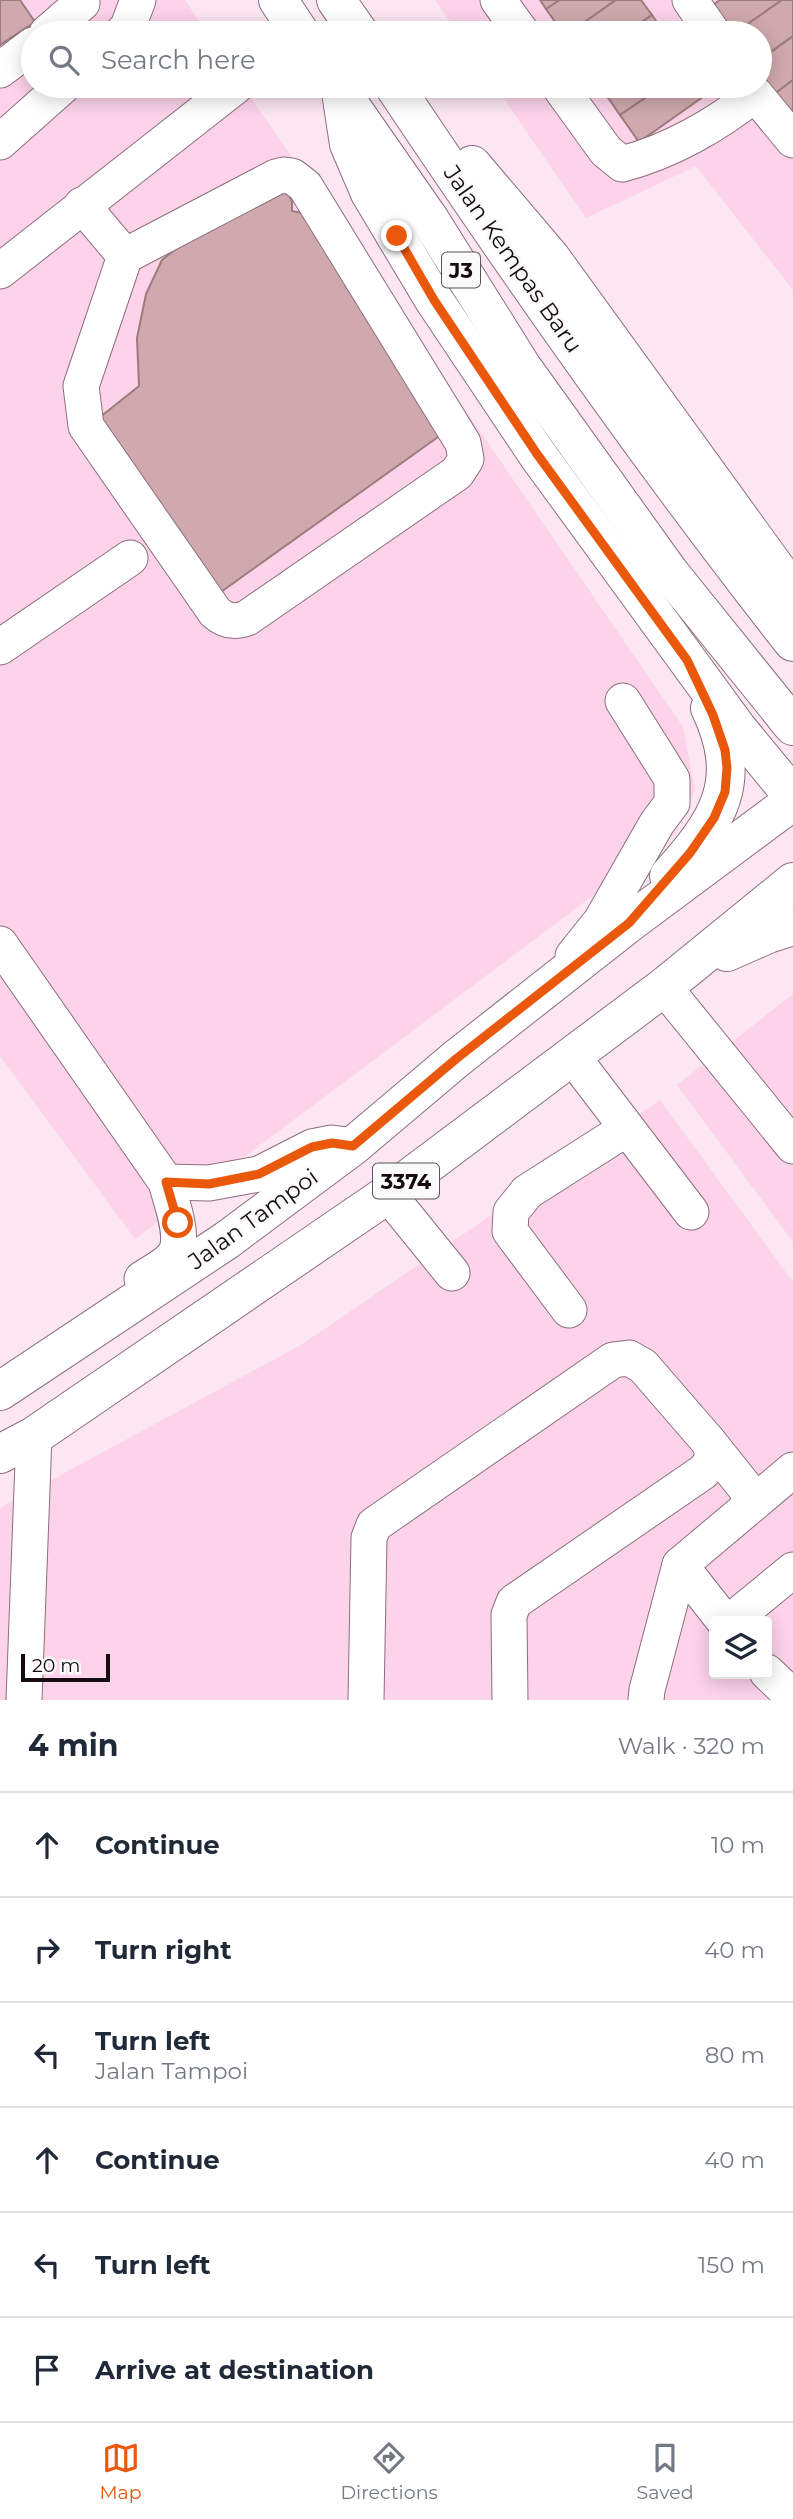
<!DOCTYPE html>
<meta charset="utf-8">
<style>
:root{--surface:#fff;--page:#f2f2f3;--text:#1f2937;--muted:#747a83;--line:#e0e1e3;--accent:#ea580c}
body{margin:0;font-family:Montserrat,sans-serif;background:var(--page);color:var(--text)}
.controls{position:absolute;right:21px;bottom:21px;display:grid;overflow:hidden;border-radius:7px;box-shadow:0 4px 18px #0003}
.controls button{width:63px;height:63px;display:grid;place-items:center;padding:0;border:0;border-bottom:2px solid var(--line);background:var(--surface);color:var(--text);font:35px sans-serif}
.scale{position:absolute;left:21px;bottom:18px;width:89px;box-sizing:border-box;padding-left:7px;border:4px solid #160b11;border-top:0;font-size:19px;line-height:24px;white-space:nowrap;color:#160b11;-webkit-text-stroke:5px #fafafa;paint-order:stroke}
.stop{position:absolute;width:21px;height:21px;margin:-16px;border:5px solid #ea580c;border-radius:50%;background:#fff}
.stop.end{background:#ea580c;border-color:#fff;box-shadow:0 2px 7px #0008}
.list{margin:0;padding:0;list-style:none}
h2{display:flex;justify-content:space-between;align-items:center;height:91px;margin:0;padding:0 28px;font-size:30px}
h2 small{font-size:23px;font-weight:400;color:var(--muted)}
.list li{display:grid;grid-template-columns:46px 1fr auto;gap:21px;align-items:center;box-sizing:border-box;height:105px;padding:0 28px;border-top:2px solid var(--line)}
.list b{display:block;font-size:26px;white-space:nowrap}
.list p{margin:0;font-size:23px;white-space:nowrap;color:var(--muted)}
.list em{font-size:23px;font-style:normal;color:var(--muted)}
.icon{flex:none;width:38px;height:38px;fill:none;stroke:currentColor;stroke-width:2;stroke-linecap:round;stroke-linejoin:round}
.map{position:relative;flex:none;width:793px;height:1700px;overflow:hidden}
.search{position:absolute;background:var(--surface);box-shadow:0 4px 18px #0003;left:21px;right:21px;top:21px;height:77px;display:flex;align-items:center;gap:18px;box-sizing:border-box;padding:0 24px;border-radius:38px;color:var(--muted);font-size:26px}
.sheet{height:721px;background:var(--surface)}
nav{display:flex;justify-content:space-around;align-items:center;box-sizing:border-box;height:98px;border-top:2px solid var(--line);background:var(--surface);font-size:19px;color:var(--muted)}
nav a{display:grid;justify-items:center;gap:4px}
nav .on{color:var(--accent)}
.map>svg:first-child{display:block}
</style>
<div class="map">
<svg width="793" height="1700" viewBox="0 0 793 1700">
<rect width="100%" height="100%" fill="#fbe6f1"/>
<g fill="#fcd3e9" fill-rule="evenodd">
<path d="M0,0H185L207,33H33V86H243L683,727L695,790L675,834L135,1239L0,1056Z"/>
<path d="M435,0H793V290L696,166L586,218L495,86H760V33H458Z"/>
<path d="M793,994V1242L677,1085Z"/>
<path d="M660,1100L793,1282V1700H0V1508L301,1345ZM714,1621H767V1674H714Z"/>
</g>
<g fill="#cfa9ad" stroke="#9e7b7e" stroke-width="2">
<path d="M0,0H20L35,22L0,45Z"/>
<path d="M540,0H560L546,9Z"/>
<path d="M560,0H616L569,33H563L546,9Z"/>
<path d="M616,0H641L652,15L626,33H569Z"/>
<path d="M720,0H782L735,33H728L710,7Z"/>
<path d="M782,0H793V36L760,60V33H735Z"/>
<path d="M652,15L664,33H626Z"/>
<path d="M793,36V80L773,95L760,77V60Z"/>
<path d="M793,80V123L773,95Z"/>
<path d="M606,86H663L620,115L602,89Z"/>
<path d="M663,86H701L707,94L639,142L620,115Z"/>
<path d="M282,188L289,194L292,202V211L312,215L445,432L218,594L94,422L139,386L137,338L146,294L162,260L199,230Z"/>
</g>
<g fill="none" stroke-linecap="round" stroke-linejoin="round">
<g stroke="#8c6e7e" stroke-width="37">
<g id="minor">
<path d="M498,0L522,33"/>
<path d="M690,0L713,33"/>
<path d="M47,33L82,3L80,0"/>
<path d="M122,33L127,29L138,0"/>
<path d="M0,70L33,45"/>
<path d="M559,86L606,151L622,164C669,152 717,125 755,94L793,140"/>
<path d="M0,142L63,86"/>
<path d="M284,175L292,176L305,186L463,443L466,459L457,473L247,618C234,623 225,621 215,612L86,426L81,386L125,256L276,177Z"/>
<path d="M82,205L125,256"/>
<path d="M0,271L236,86"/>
<path d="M0,647L130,558"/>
<path d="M0,944L166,1182C171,1201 183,1231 177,1250C172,1263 152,1272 142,1279"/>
<path d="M573,956L601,921L657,823L672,803V779L623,701"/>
<path d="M664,987L793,1146"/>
<path d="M572,1056L691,1212"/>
<path d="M166,1182L209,1183L259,1174L312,1147L332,1143L353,1146"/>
<path d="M388,1194L452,1273"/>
<path d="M569,1310L510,1231L511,1212L527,1192L626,1129"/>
<path d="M680,1565L724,1621"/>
<path d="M731,1621L793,1570"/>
<path d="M767,1672L793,1697"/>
<path d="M24,1700L34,1436"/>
<path d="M366,1700L369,1538L374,1525L613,1360L629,1358L643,1366L708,1441L756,1501"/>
<path d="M510,1700L509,1615L514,1602L703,1472C713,1462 715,1453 708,1441"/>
<path d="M646,1700L647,1690L680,1565L793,1470"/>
</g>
</g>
<g stroke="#8c6e7e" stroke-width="40">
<g id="major">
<path d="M278,0L300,33"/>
<path d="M336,0L359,33"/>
<path d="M394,86C521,276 652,463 793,642"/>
<path d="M341,92L349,144L370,193L434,300L537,454L737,728L793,796"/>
<path d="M350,105L430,220L522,367L669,572L793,726"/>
<path d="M472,165L551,258L793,592"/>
<path d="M669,876C718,821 745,782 710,708"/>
<path d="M727,952L768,934L793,926"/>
<path d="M0,1391L227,1240L353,1146L456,1059L629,923L793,801"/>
<path d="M0,1454L34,1436L388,1194L664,987L793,882"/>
</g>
</g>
<use href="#minor" stroke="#fff" stroke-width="35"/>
<use href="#major" stroke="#fff" stroke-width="38"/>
</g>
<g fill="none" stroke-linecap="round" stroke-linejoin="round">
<path stroke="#ea580c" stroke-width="9" d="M178,1223L166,1182L209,1184L259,1174L312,1147L332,1143L353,1146L456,1059L629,923L690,853L714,818L725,792L727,768L725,750L713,715L687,660L537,454L434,300L397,236"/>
</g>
<g text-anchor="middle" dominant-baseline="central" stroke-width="5" stroke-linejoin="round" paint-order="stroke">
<g fill="#fafafa" stroke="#5a5357" stroke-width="2">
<rect x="442" y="252.5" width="38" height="35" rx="5"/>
<rect x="373" y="1163.5" width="66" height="35" rx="5"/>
</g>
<g font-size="21" font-weight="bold" fill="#160b11">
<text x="461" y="270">J3</text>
<text x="406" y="1181">3374</text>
</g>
<g font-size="23" fill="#160b11" stroke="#fafafa">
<text transform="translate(513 259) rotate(55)">Jalan Kempas Baru</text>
<text transform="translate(253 1219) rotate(-36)">Jalan Tampoi</text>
</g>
</g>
</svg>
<div class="controls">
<button><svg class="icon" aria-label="layers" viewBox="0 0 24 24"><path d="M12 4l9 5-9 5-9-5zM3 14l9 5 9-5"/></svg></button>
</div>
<div class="scale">20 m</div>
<div class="stop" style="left:178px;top:1223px"></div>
<div class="stop end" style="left:397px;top:236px"></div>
<div class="search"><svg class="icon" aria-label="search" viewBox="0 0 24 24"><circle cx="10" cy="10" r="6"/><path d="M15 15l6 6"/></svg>Search here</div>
</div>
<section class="sheet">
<h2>4 min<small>Walk · 320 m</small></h2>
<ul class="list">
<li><svg class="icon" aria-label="ahead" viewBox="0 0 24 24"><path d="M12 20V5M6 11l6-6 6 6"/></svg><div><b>Continue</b></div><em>10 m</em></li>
<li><svg class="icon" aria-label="right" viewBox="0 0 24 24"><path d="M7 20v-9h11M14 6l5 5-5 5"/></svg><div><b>Turn right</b></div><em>40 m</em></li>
<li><svg class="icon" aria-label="left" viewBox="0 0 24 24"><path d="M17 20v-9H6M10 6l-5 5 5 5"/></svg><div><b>Turn left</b><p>Jalan Tampoi</p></div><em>80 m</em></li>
<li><svg class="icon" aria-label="ahead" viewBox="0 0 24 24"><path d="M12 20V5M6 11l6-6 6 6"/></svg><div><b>Continue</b></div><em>40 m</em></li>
<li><svg class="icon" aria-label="left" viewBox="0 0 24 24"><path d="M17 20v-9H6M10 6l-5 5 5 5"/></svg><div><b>Turn left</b></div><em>150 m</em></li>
<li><svg class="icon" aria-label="arrive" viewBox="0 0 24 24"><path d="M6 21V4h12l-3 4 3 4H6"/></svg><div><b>Arrive at destination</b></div></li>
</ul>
</section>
<nav>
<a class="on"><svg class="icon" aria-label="map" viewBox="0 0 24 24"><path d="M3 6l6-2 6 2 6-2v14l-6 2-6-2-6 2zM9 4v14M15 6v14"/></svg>Map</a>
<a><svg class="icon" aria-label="directions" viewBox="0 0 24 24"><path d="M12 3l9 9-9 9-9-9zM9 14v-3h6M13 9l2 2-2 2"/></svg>Directions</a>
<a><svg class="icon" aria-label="saved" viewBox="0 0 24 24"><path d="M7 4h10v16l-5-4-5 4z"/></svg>Saved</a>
</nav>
